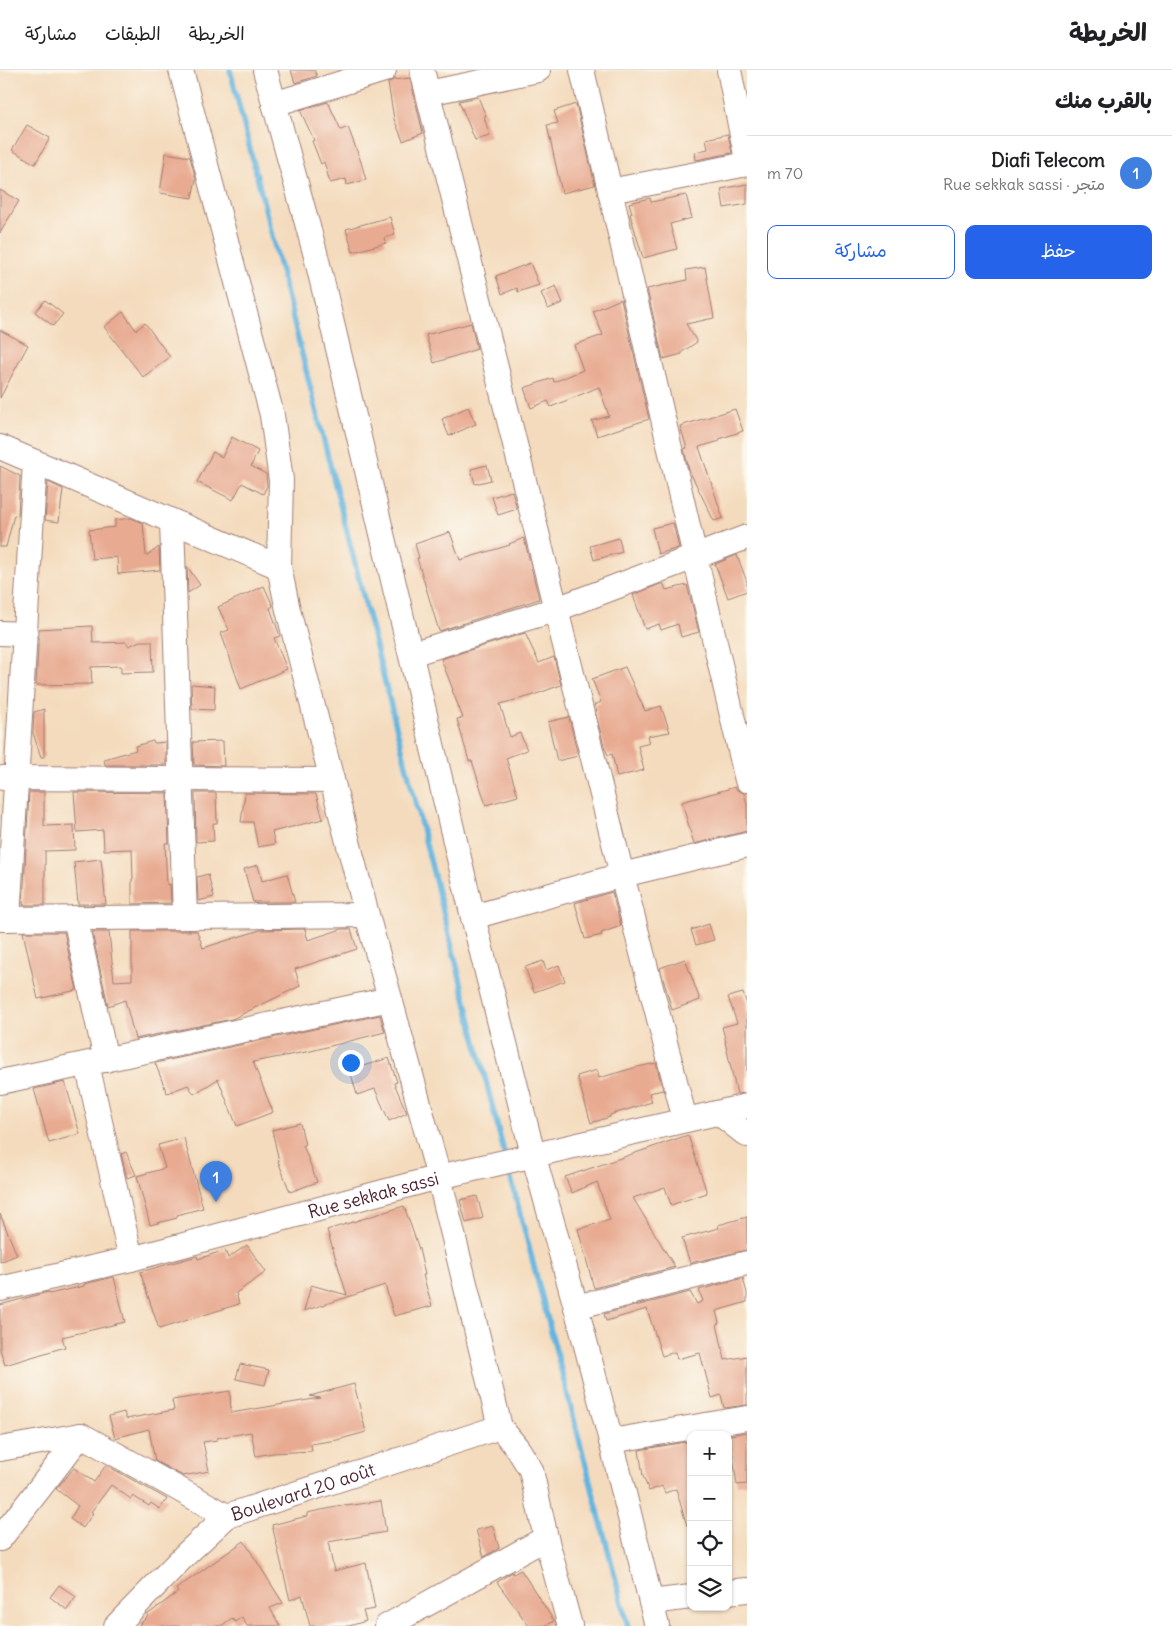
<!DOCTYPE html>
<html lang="ar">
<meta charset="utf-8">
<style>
:root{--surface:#fff;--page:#f2f2f2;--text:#202124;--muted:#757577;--line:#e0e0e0;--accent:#2563eb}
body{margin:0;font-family:Delius,"Playpen Sans Arabic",sans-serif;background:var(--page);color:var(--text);direction:rtl}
.controls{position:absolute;right:15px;bottom:15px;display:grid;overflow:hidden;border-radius:10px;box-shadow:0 1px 4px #0004}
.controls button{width:45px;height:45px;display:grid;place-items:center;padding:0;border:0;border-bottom:1px solid var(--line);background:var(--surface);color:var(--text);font:25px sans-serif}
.you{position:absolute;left:350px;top:992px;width:18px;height:18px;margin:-12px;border:4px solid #fff;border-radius:50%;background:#1a73e8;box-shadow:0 0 0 8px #1a73e833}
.badge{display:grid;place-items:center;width:32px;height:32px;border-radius:50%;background:var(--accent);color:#fff;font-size:16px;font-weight:700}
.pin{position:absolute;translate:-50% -41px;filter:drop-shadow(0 1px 2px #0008)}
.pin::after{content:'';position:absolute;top:26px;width:18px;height:15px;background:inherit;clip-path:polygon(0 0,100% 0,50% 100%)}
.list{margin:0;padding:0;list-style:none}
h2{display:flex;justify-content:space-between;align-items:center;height:65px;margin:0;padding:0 20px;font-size:21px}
h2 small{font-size:16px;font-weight:400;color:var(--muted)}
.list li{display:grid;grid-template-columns:32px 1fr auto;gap:15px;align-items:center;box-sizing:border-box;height:75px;padding:0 20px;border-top:1px solid var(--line)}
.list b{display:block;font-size:19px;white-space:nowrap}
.list p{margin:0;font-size:16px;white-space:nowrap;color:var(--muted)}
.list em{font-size:16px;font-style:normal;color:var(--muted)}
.actions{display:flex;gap:10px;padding:15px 20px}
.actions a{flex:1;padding:11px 0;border:1px solid var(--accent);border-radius:10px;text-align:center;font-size:18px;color:var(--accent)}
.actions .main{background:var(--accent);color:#fff}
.icon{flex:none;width:28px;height:28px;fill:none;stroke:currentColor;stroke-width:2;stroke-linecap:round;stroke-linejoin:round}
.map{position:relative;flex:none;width:747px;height:1556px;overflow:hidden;direction:ltr}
header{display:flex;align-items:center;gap:30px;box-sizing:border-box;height:70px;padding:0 25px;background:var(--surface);border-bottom:1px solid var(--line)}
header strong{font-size:24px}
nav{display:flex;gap:28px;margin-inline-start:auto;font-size:18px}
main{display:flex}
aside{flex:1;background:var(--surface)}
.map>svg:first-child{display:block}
</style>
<header>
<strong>الخريطة</strong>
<nav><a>الخريطة</a><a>الطبقات</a><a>مشاركة</a></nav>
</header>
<main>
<aside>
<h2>بالقرب منك<small></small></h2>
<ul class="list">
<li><span class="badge" style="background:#3f7fe0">1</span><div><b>Diafi Telecom</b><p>متجر · Rue sekkak sassi</p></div><em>70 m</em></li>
</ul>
<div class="actions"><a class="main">حفظ</a><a>مشاركة</a></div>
</aside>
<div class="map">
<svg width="747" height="1556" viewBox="0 0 747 1556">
<rect width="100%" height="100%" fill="#fbf7ec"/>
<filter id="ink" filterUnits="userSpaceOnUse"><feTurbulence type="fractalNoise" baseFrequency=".02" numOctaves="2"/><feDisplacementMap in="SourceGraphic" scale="10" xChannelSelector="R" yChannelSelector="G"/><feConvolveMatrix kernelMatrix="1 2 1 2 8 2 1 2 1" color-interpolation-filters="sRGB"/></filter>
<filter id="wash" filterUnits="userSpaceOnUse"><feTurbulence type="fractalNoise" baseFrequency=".0096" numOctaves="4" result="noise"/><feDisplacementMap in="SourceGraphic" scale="20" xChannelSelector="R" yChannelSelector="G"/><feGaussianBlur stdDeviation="1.12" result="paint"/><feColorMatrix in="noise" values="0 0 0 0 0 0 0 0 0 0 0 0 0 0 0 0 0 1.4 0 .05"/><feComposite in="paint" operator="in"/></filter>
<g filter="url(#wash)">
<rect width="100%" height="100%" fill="#f4dbbd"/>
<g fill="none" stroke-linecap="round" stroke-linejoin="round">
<g stroke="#64b5df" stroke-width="5.5">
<path d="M230,0L505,1086"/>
<path d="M508,1097L628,1556"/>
</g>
</g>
<g id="blocks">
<g fill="#e8aa91">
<path d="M291,0H314L317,6L295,13Z"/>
<path d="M410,8L423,63L403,71L394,49L388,13L393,10Z"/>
<path d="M478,27L486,46L484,47L490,66L475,70L459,31Z"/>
<path d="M328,32L341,60L348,57L361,92L366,110L347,115L346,109L330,113L324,92L321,94L312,71L314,70L300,40Z"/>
<path d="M576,34L595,115L562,123L547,55L558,53L554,41Z"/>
<path d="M27,55L50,68L35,94L12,80Z"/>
<path d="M728,64L732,83L696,90L695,82L708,79L706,69Z"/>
<path d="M166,83L190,87L196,109L192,128L160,123Z"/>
<path d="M747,114V134L724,138L721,119Z"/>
<path d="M0,120L19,131L0,163Z"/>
<path d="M686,125L692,148L670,154L677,179L643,188L630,144L632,143L629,133L650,128L651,132Z"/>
<path d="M390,147L395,165L384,168L386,173L353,182L346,159Z"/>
<path d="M530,193L539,215L518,222L517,218L502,224L496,206Z"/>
<path d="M705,197L714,248L686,254L697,272L682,282V284L663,289L647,219L687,210L686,200Z"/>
<path d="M556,216L563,233L548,239L541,223Z"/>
<path d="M621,229L649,349L597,366L592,351L609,346L599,317L551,337L548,331L531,338L524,318L553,308L554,312L583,300L574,275L603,265L593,241Z"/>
<path d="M45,230L63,244L53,256L35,242Z"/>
<path d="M123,242L136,260L145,253L170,287L143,307L104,257Z"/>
<path d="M471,253L477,279L434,293L426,265Z"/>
<path d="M0,260L28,275L0,328Z"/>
<path d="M468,337L476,354L449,366L442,349Z"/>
<path d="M735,339L743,361L719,369L720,371L699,377L723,448L714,451L689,400L684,379L687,378L680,356Z"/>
<path d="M232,367L258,381L251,396L266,404L267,416L263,424L242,413L233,430L197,412L213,382L222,387Z"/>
<path d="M487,395L491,410L475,414L471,399Z"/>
<path d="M0,396L20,406L18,446L14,445L6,477H0Z"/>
<path d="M48,412L63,419L59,452L45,450Z"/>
<path d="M512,421L517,439L498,445L492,427Z"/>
<path d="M131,448L143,453L146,486L159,477L160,500L118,504L117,487L92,489L89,460L115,457V450Z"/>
<path d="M673,453L679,478L658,484L652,458Z"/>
<path d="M450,462L460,490L510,475L509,474L524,468L539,529L439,561L417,488H419L415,474Z"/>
<path d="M619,468L622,482L594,490L590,476Z"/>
<path d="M737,485L747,512V521L728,528L715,494Z"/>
<path d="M187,496L200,515L188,523Z"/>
<path d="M663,513L666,520L687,515L699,562L681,567L678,554L661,560L659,554L645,559L633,525Z"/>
<path d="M264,516L273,536L270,538L280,566L274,568L287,599L241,619L221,563L229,560L218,537Z"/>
<path d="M92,556L93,573L126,572L129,576L140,571H152L153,602L121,603V596L91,597L92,614L36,615L39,559Z"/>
<path d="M525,563L539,593L554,587L561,615L531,626L500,634L510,667L520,663L527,680L506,688L518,726L486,735L472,691H469L457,649L463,648L452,620H453L441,589Z"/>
<path d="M625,597L645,641L661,636L670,662L648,666L650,673L638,676L644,700L617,707L612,684L608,685L605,679L595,641H597L594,635L601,632L592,609Z"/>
<path d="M191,614L215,616L214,640L192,639Z"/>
<path d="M44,639V687H41L33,663L34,642Z"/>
<path d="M569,647L578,686L557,691L548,652Z"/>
<path d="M153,671L154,673L166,672V695H105L104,689L136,680L135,676Z"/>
<path d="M223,671L224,696L194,695L193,672Z"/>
<path d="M735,717L737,720L744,723L747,735V761L694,774L682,732Z"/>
<path d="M29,722H44V756L74,755L75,780L45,781V835H23Z"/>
<path d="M74,722L167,723L169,773H165L167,815L170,814L171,833L132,834V809H133L132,779L104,780L103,760L77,762Z"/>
<path d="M195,723H216L217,753H213L214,771L196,772Z"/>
<path d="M245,723L316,724L323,749L272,762L275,774L258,777L253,752H241Z"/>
<path d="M101,789L106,834H78L74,792Z"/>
<path d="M258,795L262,811L287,804L295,832H253L244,799Z"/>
<path d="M208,804L214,827L198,831L197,807Z"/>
<path d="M612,822L621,856L601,863L602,865L585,869L575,833Z"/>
<path d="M709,854L714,870L696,875L691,860Z"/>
<path d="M305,859L308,870L342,859H351L357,879L295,899L300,916L232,949L135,969L125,930L108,936L92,862H109L114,911L132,910V861H197L203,878L260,860Z"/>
<path d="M23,862H64L77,920L38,929Z"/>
<path d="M685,889L700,930L672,940L660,898Z"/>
<path d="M543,891L546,900L559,895L565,911L534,922L525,897Z"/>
<path d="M743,923L747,934V1023L737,1024L725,972H726L722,957L737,953L728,927Z"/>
<path d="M380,945L385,962L311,981L253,992L273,1042L237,1056L218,1009L194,1024L188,1015L167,1023L155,993Z"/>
<path d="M389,988L397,1012L394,1013L407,1043L389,1051L375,1019L357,1025L350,1000Z"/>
<path d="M656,993L663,1020L649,1023L652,1032L610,1045V1047L591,1053L577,1006L597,1000L599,1008L637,997Z"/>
<path d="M65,1012L80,1064L49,1073L34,1019Z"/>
<path d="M300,1053L305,1075H303L317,1112L290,1122L278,1091H279L272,1060Z"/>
<path d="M688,1065L707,1123L671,1135L665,1117L633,1128L675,1197L594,1218L578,1159L610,1150L597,1112L572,1123L565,1107Z"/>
<path d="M184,1068L203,1138L177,1145V1148L150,1155L137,1106L165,1098L158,1075Z"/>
<path d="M126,1082L136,1105L127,1108L121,1084Z"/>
<path d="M477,1126L483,1148L466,1153L460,1130Z"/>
<path d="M404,1136L419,1179L425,1205H423L432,1236L394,1246L385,1215L304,1241L311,1215L347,1225L327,1160Z"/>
<path d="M0,1144L17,1185L0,1192Z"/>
<path d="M747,1147V1180L690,1193L682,1168L719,1158L718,1155Z"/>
<path d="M247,1175L266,1202L236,1223L239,1234L159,1259L140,1202L197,1186L198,1189L225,1180L228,1188Z"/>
<path d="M114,1207L125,1252L62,1267L65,1277L5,1295L0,1279V1235L48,1222L49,1224L84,1216V1214Z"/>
<path d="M743,1208L747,1223V1232L716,1241L719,1253L717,1254L725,1290L747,1286V1335L724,1338L721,1325L712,1328L700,1283L677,1289L675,1282L662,1286L647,1239L606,1251L604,1244L690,1222L697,1234L703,1231L699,1220Z"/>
<path d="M240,1294L269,1300L265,1315L236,1309Z"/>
<path d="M354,1314L366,1362L337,1370L311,1374L312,1381L273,1383L256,1386L251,1362L217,1368V1370L203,1372L209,1401L183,1406L155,1391L149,1359L115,1368L109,1346L124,1342L126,1349L174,1340L172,1330L230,1321L231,1343L320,1328L310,1326Z"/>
<path d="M747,1362V1414L737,1415L730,1365Z"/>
<path d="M691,1371V1456H687L676,1419L665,1423L662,1416L649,1421L643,1406L639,1380Z"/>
<path d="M106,1395L167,1429L160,1439L151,1433L149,1436L133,1426L131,1429L111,1415L91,1442L93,1443L83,1458L70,1449L78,1436L56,1419L74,1398L94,1412Z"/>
<path d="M381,1431L386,1462L328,1472L334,1501L366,1493L375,1539L363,1541L366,1551L349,1556H310L302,1525L290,1530L272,1455L307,1446V1443L346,1435V1436Z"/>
<path d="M493,1456L499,1478L484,1487L476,1460Z"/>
<path d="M244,1471L283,1533L270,1538L280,1556H247L242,1547L235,1552L232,1548L221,1556H138L148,1546L147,1545L178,1522L176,1519Z"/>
<path d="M521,1500L554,1551L545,1556H529L497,1512L512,1502L513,1504Z"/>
<path d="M59,1515L76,1527L67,1540L50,1527Z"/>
</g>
</g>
</g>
<g filter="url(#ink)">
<use href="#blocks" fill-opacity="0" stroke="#9f7d74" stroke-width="1"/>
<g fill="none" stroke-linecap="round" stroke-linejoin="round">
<g stroke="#9f7d74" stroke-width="26">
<g id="minor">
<path d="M181,0L272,345L281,410L279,497L288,540L367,845L439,1107L500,1357L518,1379L531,1400L546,1468L570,1556"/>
<path d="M265,0L316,186L473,847L533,1084L576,1237L611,1371L657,1556"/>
<path d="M422,0L622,805L685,1050"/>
<path d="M582,0L747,710"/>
<path d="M729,0L747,90"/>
<path d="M428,23L538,0"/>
<path d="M274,34L384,0"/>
<path d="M610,121L747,94"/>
<path d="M0,377L279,497"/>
<path d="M172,452L185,847"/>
<path d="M0,563L25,564"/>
<path d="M411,584L557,539L747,467"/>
<path d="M2,708L332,710"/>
<path d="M473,847L622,805L747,775"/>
<path d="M75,848L106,990"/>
<path d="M0,849L367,845"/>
<path d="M8,849L35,392"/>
<path d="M87,994L131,1189"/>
<path d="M0,1012L390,929"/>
<path d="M719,1043L747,1065"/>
<path id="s1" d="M0,1219L131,1189L439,1107L747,1036"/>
<path d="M576,1237L747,1193"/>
<path d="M611,1371L747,1348"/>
<path d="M0,1379L81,1365L227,1446"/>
<path d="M0,1469L81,1365"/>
<path d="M728,1522L747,1520"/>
<path d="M651,1532L691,1527"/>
<path id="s2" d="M116,1556L185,1485L227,1446L500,1357"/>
<path d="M387,1556L546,1468"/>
</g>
</g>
<use href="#minor" stroke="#fff" stroke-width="24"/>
</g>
</g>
<g text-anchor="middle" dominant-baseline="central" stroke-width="4" stroke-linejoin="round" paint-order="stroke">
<g font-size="18" fill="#4a1f2b" stroke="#fbf7ec">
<text stroke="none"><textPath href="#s1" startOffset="385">Rue sekkak sassi</textPath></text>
<text stroke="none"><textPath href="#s2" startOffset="236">Boulevard 20 août</textPath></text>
</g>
</g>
</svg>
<div class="controls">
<button>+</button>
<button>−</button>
<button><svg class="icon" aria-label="locate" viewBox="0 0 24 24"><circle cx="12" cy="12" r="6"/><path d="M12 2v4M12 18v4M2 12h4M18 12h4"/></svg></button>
<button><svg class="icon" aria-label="layers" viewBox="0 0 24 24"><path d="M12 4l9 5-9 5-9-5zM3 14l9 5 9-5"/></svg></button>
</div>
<div class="you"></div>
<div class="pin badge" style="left:216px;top:1132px;background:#3f7fe0">1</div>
</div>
</main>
